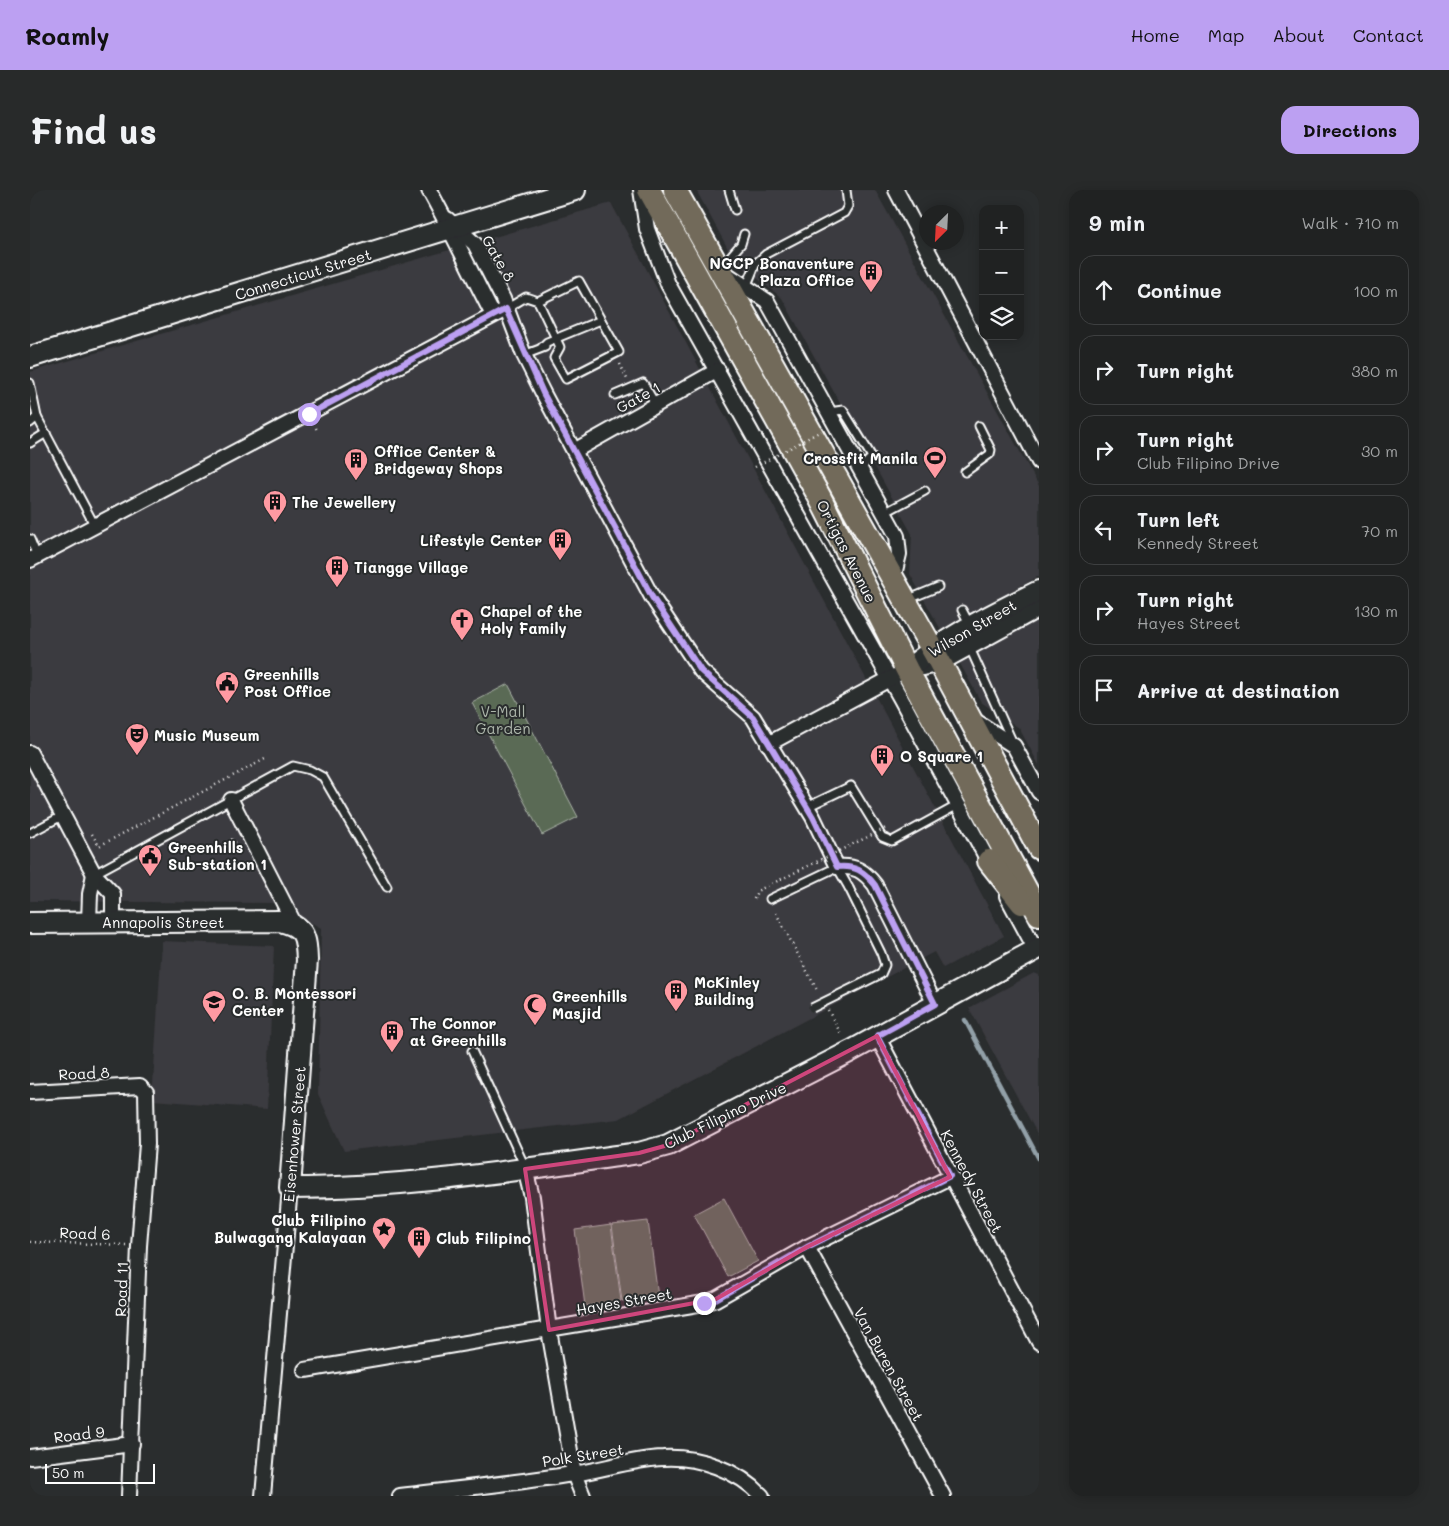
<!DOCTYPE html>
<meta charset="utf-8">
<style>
:root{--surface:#202222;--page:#282a2a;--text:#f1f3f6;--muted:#a2a4a5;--line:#3d3f40;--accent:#bca0f2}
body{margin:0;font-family:Mali,sans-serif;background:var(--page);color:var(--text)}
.controls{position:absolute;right:15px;top:15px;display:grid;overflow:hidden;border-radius:10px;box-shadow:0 2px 12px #0003}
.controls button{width:45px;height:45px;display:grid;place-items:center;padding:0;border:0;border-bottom:1px solid var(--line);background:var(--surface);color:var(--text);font:25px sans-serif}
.compass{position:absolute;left:889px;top:15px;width:45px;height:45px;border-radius:50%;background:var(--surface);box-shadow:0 2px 12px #0003;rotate:204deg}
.scale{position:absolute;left:15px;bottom:12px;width:110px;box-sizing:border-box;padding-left:5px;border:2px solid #fff;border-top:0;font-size:14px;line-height:18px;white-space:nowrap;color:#fff;-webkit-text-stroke:4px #2a2d2e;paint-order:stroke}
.stop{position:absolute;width:15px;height:15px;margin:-11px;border:4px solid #bca0f2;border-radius:50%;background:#fff}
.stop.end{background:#bca0f2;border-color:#fff;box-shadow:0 1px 5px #0008}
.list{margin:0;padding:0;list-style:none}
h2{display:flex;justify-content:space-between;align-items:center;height:65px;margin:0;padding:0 20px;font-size:21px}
h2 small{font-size:16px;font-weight:400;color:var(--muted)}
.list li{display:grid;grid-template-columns:32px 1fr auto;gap:15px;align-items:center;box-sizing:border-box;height:70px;margin:0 10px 10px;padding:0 10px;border:1px solid var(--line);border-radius:15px}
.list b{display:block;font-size:19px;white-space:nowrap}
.list p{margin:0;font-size:16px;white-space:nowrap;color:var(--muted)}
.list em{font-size:16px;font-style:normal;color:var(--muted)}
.icon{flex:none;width:28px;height:28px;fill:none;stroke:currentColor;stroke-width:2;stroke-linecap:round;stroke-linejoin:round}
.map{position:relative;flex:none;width:1009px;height:1306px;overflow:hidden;border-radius:15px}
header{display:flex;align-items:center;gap:30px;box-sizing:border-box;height:70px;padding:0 25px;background:var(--accent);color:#111}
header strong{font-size:24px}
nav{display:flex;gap:28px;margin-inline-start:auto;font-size:18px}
.intro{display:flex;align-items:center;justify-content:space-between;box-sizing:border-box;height:120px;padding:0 30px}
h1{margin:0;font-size:35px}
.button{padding:12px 22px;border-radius:15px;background:var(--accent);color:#111;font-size:18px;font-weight:700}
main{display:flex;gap:30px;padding:0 30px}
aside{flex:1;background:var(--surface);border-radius:15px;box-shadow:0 2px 12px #0003}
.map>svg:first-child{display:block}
</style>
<header>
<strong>Roamly</strong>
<nav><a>Home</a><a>Map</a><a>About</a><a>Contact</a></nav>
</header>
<div class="intro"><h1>Find us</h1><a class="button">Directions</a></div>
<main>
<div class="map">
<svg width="1009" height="1306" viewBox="0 0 1009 1306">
<rect width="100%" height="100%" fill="#2a2d2e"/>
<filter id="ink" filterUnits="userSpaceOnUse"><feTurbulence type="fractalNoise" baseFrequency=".02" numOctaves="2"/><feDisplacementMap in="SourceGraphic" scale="10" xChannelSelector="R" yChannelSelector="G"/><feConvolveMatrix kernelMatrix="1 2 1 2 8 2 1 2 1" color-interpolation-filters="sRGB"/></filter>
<g filter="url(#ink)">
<g fill="#3b3a3f">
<path d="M666,0H845L1009,296V386L911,440L880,384L882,344L752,108L704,70Z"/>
<path d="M581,13L974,746L913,778L904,762L589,929L314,961L288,904L291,738L245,713L0,711V182Z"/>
<path d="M1009,428V575L989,538L951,512L928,470Z"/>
<path d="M132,751L244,756L237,919L122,910Z"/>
<path d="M1004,783L1009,785V947L939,818Z"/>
</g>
<g fill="#5a6b54" stroke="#acb5aa">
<path d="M478,494L548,627L512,645L442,513Z"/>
<path d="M694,1008L728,1071L698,1087L664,1024Z"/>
<path d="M618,1031L628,1107L592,1111L582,1035Z"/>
<path d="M581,1035L591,1111L555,1116L545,1040Z"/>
</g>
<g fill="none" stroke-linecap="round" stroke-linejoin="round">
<path stroke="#92a0a8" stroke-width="4.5" d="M935,830L1009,969"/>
<g stroke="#fff" stroke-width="11">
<g id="lane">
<path d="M699,0L705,20"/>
<path d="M691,77L711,54L714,44"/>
<path d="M549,91L589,162L536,189L524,168L530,157L508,111Z"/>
<path d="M717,95L726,73L736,64L814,23L818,16L816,0"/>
<path d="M476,119L496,107L508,111"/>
<path d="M512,157L517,152L571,130"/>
<path d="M494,165L515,157"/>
<path d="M0,193L7,227L65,336"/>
<path d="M585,205L613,193L626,215"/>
<path d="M799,222L813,220L842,267L830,279"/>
<path d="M0,233L7,227"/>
<path d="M0,253L16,243"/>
<path d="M935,282L960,264L961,260L949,236"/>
<path d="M854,323L895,301"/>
<path d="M0,349L7,366"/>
<path d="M879,409L908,397"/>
<path d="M932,420L940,435"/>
<path d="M939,456L982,551"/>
<path d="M777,617L821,596L852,647L862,651L928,615"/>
<path d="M0,643L32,626"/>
<path d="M64,684L263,576L280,580L293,587L357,697"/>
<path d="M740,709L807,677L819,698"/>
<path d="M442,861L495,977"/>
</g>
</g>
<g stroke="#fff" stroke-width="18">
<g id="street">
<path d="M399,0C422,41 441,83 463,125"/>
<path d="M611,0L617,39L638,94L871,509L962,678"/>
<path d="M866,0L1009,272"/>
<path d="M417,29L445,54L473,109L494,165L513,203L622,407L671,481L723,527L783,627L807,677C825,675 834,681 845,695L905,814"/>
<path d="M692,81L737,111L867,346L869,364L863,389"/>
<path d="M544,261L688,180"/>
<path d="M0,370L476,119"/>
<path d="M941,528L984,556L1009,602"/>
<path d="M738,554L865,486"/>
<path d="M0,563L64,684L83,704V732"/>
<path d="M201,610L265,735"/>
<path d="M977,706L1006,760"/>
<path d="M59,732L60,704L64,684"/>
<path d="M847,846L1009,1152"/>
<path d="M0,902L110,896L116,902L117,954L109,1056L99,1306"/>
<path d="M495,979L502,1007L519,1140L544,1284L553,1306"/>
<path d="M777,1057L913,1306"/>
<path d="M275,1180L674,1113L686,1109L777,1057L920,987"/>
<path d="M0,1267L102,1254"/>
<path d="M233,1306L260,998"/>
<path d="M370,1306C427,1299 485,1293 543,1284C572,1280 603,1269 633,1268C668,1266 708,1280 732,1306"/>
</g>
</g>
<g stroke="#fff" stroke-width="24">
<g id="secondary">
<path d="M0,167L545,0"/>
<path d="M893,475L909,471L1009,416"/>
<path d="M877,480C917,446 963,424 1009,401"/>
<path d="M0,733L250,731C275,737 276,746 277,770L260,998C377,998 493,979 609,963L638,955L821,861L1009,758"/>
</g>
</g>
<g stroke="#fff" stroke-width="26">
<g id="primary">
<path d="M619,0L789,306L877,480L1009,724"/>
<path d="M645,0L909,471L1009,658"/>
<path d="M959,671L992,713"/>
</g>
</g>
<g stroke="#fff" stroke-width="2.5" stroke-dasharray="1 4" stroke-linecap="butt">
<path d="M590,174L597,189"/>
<path d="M286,238L288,242"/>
<path d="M62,644L69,656L237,568"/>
<path d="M201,649L206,653"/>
<path d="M746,723L788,802"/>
<path d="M798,820L812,846"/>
<path d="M0,1052L96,1055"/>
</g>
<use href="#lane" stroke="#2a2d2e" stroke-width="7"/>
<use href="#street" stroke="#2a2d2e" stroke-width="14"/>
<use href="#secondary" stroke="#2a2d2e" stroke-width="20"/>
<use href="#primary" stroke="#726b5a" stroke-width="22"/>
<g stroke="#fff" stroke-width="11" stroke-linecap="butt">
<path id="lane-bridge" d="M782,818L851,784L855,775L851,763L819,698"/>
</g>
<g stroke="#fff" stroke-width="2.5" stroke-dasharray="1 4" stroke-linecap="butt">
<path d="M725,277L791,241"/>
<path d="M724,709L727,701L856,638"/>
</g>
<use href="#lane-bridge" stroke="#2a2d2e" stroke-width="7"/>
</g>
</g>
<g fill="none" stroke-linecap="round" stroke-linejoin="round" filter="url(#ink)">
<path stroke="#bca0f2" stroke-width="6" d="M279,224L476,119L513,203L622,407L671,481L723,527L783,627L807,677C825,675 834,681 845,695L905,814L847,846L920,986L777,1057L686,1109L674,1113"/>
</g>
<path fill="#ce467c" fill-opacity="0.2" stroke="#ce467c" stroke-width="4" stroke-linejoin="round" d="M847,846L920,987L777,1057L686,1109L519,1140L495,979L609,963L638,955Z"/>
<defs>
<g id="building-pin" transform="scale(1.25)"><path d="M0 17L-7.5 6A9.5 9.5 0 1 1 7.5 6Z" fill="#ff9aa2" stroke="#2a2d2e"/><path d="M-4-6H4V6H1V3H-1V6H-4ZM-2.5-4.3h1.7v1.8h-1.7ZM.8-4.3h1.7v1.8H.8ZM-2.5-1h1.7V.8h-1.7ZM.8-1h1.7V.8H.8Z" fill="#111"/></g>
<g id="stadium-pin" transform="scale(1.25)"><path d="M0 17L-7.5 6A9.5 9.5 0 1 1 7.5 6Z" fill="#ff9aa2" stroke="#2a2d2e"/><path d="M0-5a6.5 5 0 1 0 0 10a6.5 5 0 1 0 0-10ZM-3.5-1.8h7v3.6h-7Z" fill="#111"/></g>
<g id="church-pin" transform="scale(1.25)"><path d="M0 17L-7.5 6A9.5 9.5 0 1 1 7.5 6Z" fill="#ff9aa2" stroke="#2a2d2e"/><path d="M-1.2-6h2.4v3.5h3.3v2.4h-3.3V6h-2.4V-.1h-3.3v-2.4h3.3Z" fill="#111"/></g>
<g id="civic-pin" transform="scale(1.25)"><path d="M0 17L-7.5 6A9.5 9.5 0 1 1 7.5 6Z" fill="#ff9aa2" stroke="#2a2d2e"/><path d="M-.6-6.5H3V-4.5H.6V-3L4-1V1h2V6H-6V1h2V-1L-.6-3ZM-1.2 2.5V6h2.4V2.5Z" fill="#111"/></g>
<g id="theatre-pin" transform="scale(1.25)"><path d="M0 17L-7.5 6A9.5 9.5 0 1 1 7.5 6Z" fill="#ff9aa2" stroke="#2a2d2e"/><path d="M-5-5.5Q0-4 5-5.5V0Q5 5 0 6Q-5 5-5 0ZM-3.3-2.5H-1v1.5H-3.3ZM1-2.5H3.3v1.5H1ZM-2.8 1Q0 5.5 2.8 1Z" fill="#111"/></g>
<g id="school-pin" transform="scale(1.25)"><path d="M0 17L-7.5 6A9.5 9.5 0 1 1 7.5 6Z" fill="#ff9aa2" stroke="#2a2d2e"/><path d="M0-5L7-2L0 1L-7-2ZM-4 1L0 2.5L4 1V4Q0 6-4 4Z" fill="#111"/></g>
<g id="mosque-pin" transform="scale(1.25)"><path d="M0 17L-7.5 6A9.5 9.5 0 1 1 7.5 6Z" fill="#ff9aa2" stroke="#2a2d2e"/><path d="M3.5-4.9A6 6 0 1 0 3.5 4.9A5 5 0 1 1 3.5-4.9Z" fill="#111"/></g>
<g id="sight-pin" transform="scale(1.25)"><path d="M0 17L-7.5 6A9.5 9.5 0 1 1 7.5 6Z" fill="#ff9aa2" stroke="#2a2d2e"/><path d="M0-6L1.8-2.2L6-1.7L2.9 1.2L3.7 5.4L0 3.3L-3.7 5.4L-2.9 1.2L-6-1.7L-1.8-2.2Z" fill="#111"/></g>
</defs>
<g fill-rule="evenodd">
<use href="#building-pin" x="841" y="82"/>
<use href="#stadium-pin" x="905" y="268"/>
<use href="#building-pin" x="326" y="270"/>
<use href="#building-pin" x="245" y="312"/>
<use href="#building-pin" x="530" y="350"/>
<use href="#building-pin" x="307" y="377"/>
<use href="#church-pin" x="432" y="430"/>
<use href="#civic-pin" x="197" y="493"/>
<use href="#theatre-pin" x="107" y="545"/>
<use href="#building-pin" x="852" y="566"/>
<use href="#civic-pin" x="120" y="666"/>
<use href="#building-pin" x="646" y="801"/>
<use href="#school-pin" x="184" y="812"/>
<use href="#mosque-pin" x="505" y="815"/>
<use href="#building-pin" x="362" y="842"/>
<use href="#sight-pin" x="354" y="1039"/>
<use href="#building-pin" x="389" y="1048"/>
</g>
<g text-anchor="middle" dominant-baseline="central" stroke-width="4" stroke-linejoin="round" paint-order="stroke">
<g font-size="15" fill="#fff" stroke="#2a2d2e">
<text transform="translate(469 68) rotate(60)">Gate 8</text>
<text transform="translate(273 84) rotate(-17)">Connecticut Street</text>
<text transform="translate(608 207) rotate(-29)">Gate 1</text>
<text transform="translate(817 361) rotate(63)">Ortigas Avenue</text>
<text transform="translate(942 438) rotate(-30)">Wilson Street</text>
<text x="133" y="732">Annapolis Street</text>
<text transform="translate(54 883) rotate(-3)">Road 8</text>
<text transform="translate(695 925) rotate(-26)">Club Filipino Drive</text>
<text transform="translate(264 944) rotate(-85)">Eisenhower Street</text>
<text transform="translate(942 991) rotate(62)">Kennedy Street</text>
<text transform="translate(55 1043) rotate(2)">Road 6</text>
<text transform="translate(91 1099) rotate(-88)">Road 11</text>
<text transform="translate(594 1111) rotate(-10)">Hayes Street</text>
<text transform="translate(859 1174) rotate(61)">Van Buren Street</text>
<text transform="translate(49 1244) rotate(-7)">Road 9</text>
<text transform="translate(553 1265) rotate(-9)">Polk Street</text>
</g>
<g font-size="15" font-weight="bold" fill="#fff" stroke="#2a2d2e" text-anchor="start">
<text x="824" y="73" text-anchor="end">NGCP Bonaventure<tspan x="824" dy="17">Plaza Office</tspan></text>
<text x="344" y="261">Office Center &amp;<tspan x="344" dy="17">Bridgeway Shops</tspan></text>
<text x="888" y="268" text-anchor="end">Crossfit Manila</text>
<text x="262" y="312">The Jewellery</text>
<text x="512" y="350" text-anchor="end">Lifestyle Center</text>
<text x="324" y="377">Tiangge Village</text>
<text x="450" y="421">Chapel of the<tspan x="450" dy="17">Holy Family</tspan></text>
<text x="214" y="484">Greenhills<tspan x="214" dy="17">Post Office</tspan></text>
<text x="124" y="545">Music Museum</text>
<text x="870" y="566">O Square 1</text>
<text x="138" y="657">Greenhills<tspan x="138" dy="17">Sub-station 1</tspan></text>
<text x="664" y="792">McKinley<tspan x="664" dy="17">Building</tspan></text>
<text x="202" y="803">O. B. Montessori<tspan x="202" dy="17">Center</tspan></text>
<text x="522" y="806">Greenhills<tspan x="522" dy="17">Masjid</tspan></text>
<text x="380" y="833">The Connor<tspan x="380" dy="17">at Greenhills</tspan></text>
<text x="336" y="1030" text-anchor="end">Club Filipino<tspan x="336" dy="17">Bulwagang Kalayaan</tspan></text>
<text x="406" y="1048">Club Filipino</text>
</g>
<g font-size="15" fill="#acb5aa" stroke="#2a2d2e">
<text x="473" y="521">V-Mall<tspan x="473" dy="17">Garden</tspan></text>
</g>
</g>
</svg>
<div class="controls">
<button>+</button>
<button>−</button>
<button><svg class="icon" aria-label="layers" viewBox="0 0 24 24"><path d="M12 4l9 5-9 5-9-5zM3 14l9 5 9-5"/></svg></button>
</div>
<svg class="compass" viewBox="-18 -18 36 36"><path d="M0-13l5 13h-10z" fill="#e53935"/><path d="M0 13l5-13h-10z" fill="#a2a4a5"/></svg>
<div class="scale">50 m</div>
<div class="stop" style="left:279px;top:224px"></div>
<div class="stop end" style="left:674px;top:1113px"></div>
</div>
<aside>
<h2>9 min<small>Walk · 710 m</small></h2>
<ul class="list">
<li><svg class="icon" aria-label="ahead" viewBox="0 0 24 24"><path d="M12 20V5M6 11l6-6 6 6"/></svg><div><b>Continue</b></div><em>100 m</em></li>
<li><svg class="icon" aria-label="right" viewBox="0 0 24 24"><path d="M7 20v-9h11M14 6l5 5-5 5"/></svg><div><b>Turn right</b></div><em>380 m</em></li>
<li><svg class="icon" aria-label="right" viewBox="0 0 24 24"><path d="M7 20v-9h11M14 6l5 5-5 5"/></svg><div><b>Turn right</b><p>Club Filipino Drive</p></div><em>30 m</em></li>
<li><svg class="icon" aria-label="left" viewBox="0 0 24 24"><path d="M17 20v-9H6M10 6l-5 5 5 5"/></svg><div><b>Turn left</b><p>Kennedy Street</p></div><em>70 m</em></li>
<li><svg class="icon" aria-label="right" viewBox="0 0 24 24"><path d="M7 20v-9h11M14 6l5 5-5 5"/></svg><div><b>Turn right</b><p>Hayes Street</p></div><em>130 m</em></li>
<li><svg class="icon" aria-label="arrive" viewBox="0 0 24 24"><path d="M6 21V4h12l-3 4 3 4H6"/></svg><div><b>Arrive at destination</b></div></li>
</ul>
</aside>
</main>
